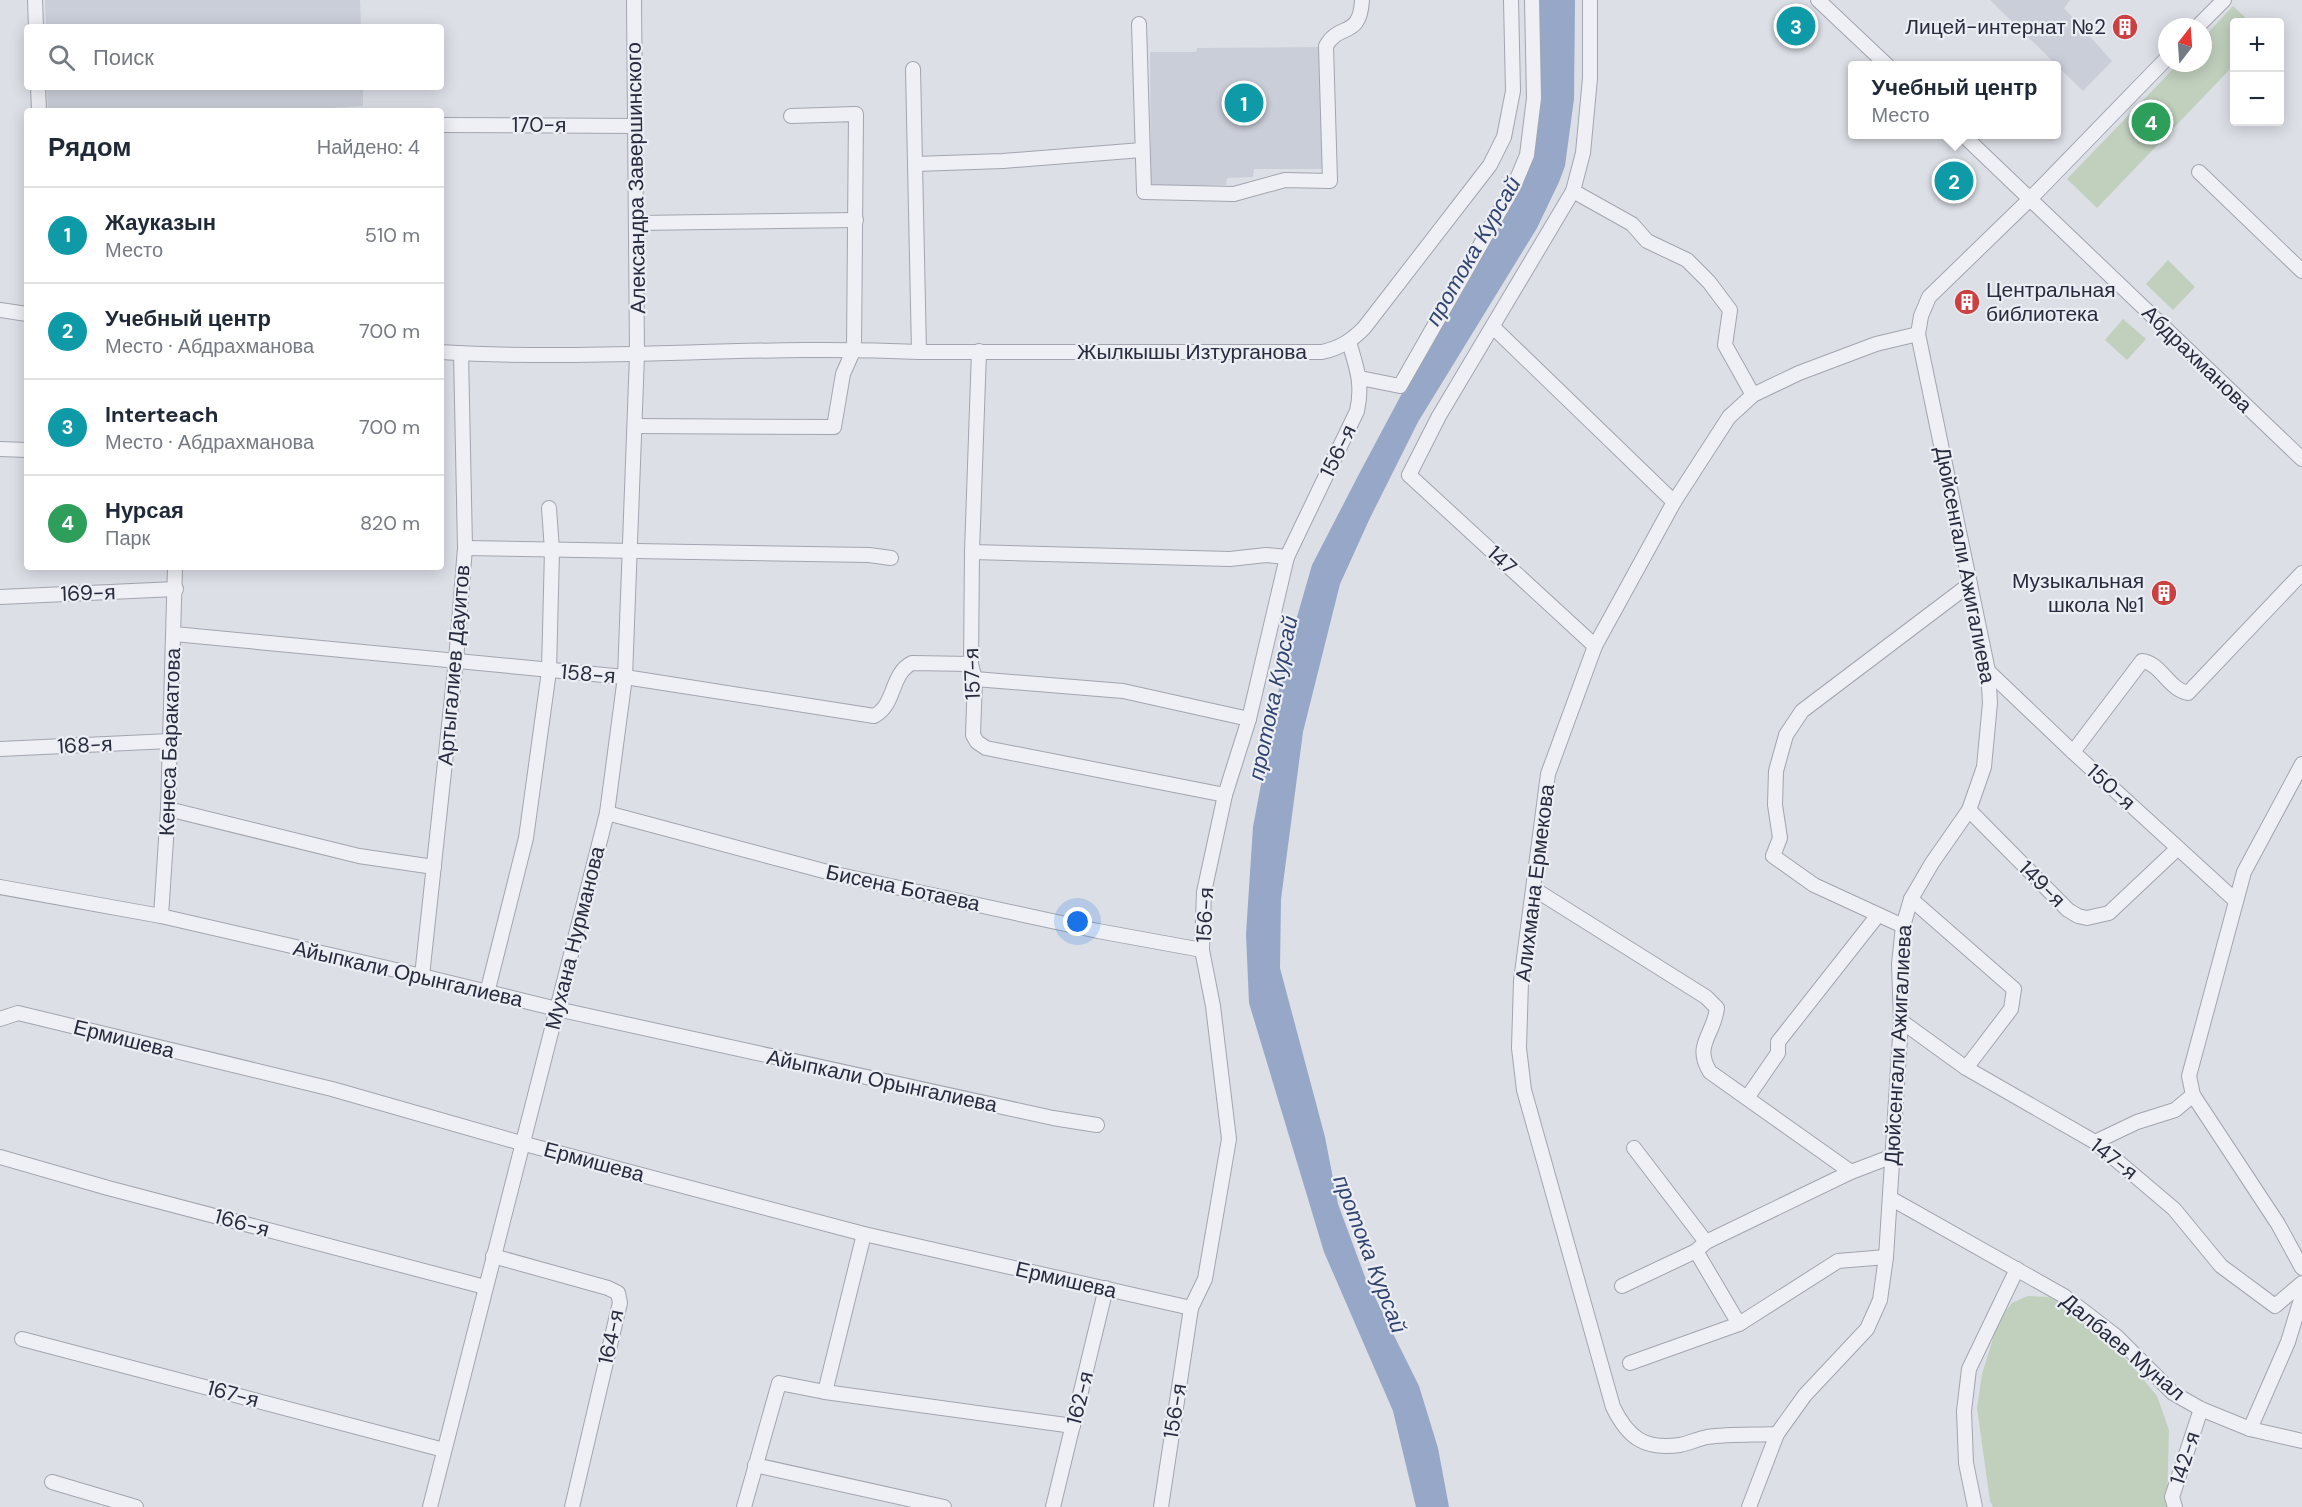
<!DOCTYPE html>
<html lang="ru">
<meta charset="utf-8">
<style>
:root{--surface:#fff;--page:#f2f2f3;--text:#1f2937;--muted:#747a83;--line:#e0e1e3;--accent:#1a73e8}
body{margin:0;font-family:"DM Sans",sans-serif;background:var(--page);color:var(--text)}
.controls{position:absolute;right:18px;top:18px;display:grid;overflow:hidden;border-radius:6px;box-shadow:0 3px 15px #0003}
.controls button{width:54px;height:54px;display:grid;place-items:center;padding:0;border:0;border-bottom:2px solid var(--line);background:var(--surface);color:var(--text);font:30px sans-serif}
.compass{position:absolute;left:2158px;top:18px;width:54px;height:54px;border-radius:50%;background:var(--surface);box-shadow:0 3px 15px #0003;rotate:17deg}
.you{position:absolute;left:1078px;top:922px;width:21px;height:21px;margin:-15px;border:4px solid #fff;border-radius:50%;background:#1a73e8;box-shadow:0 0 0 9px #1a73e833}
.badge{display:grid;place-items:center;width:39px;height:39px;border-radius:50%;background:var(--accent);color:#fff;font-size:20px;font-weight:700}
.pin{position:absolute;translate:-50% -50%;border:3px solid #fff;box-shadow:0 2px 6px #0006}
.popup{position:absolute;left:1848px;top:61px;width:213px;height:78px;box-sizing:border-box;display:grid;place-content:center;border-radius:6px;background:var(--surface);filter:drop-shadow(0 2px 4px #0005);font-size:20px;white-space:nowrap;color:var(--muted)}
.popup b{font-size:22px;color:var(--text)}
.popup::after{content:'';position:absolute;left:50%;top:100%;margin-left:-12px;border:12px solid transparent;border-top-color:var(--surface)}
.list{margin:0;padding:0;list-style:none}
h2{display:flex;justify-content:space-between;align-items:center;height:78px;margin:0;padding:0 24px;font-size:26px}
h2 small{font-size:20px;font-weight:400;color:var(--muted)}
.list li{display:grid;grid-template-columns:39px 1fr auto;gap:18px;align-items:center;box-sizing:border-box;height:96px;padding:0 24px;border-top:2px solid var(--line)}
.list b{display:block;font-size:22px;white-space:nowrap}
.list p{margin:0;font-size:20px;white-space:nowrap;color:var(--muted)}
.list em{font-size:20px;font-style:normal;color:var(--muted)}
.icon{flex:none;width:33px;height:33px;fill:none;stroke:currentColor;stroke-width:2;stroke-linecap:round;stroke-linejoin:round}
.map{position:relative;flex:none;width:2302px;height:1507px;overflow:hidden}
.search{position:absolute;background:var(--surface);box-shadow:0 3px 15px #0003;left:24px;top:24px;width:420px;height:66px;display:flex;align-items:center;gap:15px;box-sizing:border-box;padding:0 21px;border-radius:6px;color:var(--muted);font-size:22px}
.panel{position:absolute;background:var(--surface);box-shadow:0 3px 15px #0003;left:24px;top:108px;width:420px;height:462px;border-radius:6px}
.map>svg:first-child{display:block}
</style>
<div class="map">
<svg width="2302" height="1507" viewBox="0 0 2302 1507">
<rect width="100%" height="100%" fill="#dcdfe6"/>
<g fill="#caced8">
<path d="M45,0H360L361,27H46Z"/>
<path d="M1990,0H2070L2064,8L2112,61L2083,91Z"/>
<path d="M1322,47L1323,169H1254L1253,177L1227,178L1226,185L1151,186L1150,52H1196L1197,48Z"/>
<path d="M47,87H363V106L287,111H48Z"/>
</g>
<g fill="#c0d0bd">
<path d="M2233,6L2250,22H2234V65L2097,208L2067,179L2179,63H2203V38Z"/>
<path d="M2168,260L2195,287L2173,310L2146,284Z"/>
<path d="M2123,319L2146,339L2127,360L2105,340Z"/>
<path d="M2028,1296L2049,1297L2073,1310L2096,1329L2134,1368L2157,1396L2169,1430L2167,1507H1993L1990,1501L1977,1408L1982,1374L1999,1319L2012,1303Z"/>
</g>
<path fill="#97a7c7" d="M1536,0H1575L1574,99L1565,166L1559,182L1537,228L1418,422L1370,518L1340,584L1303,732L1281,899L1280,968L1325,1137L1338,1204L1365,1277L1419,1386L1438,1448L1449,1507H1416L1393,1411L1324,1252L1249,1003L1246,934L1253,827L1284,662L1312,565L1359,474L1535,144L1541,79Z"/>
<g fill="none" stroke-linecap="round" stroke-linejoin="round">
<g stroke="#a2a5b0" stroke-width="16">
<g id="street">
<path d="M35,0L36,27"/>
<path d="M1590,0V78L1583,153L1573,191L1439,416L1409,475L1595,646"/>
<path d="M1818,0L1888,66"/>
<path d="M1139,24L1144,192L1234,194L1285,180L1330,181L1326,46C1339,22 1360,39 1362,0"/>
<path d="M2197,27L2224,0"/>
<path d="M913,69L919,352"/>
<path d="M38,87L39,111"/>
<path d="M441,125L636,126"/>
<path d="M1962,134L2302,459"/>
<path d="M915,164L1003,161L1142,150"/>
<path d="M2199,172L2302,271"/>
<path d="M1573,191L1632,224L1647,241L1687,260L1709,282L1730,310L1725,345L1753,395"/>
<path d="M637,223L856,220"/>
<path d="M0,310L27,314"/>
<path d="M1493,327L1674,502"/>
<path d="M979,351L972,552L971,664L975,679L973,735L977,742L986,748L1225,795"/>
<path d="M441,352C601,362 760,344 919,352H1322C1340,348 1351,341 1364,328L1490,165L1504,137L1513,91L1511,0"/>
<path d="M1360,378L1400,386L1514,186L1527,155L1534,98L1532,0"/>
<path d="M635,426L834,427L843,374L854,349L856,114L791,116"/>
<path d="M0,449L27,450"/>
<path d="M465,548L869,555L891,558"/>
<path d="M972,552L1230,559L1266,555L1287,557"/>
<path d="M0,597L176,589"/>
<path d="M174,634L625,677L874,716C896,705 890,674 912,663L971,664"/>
<path d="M1988,671L2073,752L2236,901"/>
<path d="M975,679L1123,691L1249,719"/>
<path d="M0,749L170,741"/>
<path d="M2073,752L2142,661C2161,663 2168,689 2188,693L2302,573"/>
<path d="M2302,764L2244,872L2189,1076L2193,1095L2278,1224L2302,1268"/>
<path d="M168,809L359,856L434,867"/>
<path d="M1969,810L2068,910L2078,916L2087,918L2109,913L2178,848"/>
<path d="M607,813L835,874L1098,931L1202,950"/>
<path d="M0,887L161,916L422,976L557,1009L1053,1118L1097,1125"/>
<path d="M1534,889L1706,997L1717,1008C1714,1035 1693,1045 1710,1072L1851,1172"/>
<path d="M1911,899L2014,989L2011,1009L1966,1068"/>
<path d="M161,916L168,809L175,567"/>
<path d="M1903,926L1814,885L1773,856L1780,838L1775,805L1776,771L1786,735L1802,711L1970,584"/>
<path d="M422,976L456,660L465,548L461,353"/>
<path d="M487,993L526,838L549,671L552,550L549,508"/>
<path d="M0,1019L18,1013L332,1089L521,1143L864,1234L1191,1308"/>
<path d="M1901,1021L1966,1068L2095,1142L2174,1209L2221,1266L2275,1306L2302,1283"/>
<path d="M1747,1098L1778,1053V1042L1878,915"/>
<path d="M2095,1142L2137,1122L2175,1110L2193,1095"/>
<path d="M1634,1148L1706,1242"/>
<path d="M0,1157L108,1188L485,1287"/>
<path d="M1890,1198L2064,1296L2116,1336L2173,1393L2201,1409L2250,1429L2302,1441"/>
<path d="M1696,1251L1739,1324"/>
<path d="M493,1256L608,1288L618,1293L620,1303L618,1311L572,1507"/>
<path d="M1622,1286L1696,1251L1706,1242L1851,1172L1893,1156"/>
<path d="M22,1339L444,1450"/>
<path d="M1630,1363L1739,1324L1838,1261L1886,1257"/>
<path d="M825,1392L1073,1426"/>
<path d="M2250,1429L2288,1342L2302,1296"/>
<path d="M1777,1434C1754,1435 1730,1434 1707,1437C1698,1439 1689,1443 1680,1445C1645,1450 1628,1438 1613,1407L1524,1090L1519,1048L1521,981L1548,774L1595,646L1674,502L1729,417L1753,395L1799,373L1876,344L1918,334"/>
<path d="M755,1465L944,1507"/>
<path d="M52,1482L136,1507"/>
<path d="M430,1507L607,813L625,677L637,355L634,0"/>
<path d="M744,1507L779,1383L825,1392L864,1234"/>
<path d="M1053,1507L1106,1288"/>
<path d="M1161,1507L1191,1308L1205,1279L1229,1139L1213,1006L1202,950L1204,892L1225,795L1249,719L1287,557L1357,411C1363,384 1357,369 1349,342"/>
<path d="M1749,1507L1777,1434L1805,1395L1867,1329L1880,1300L1886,1257L1901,1021L1899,964L1903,926L1911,899L1932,863L1969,810L1984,767L1990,703L1988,671L1918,334L1921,316L1929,297L2031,198L2167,58"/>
<path d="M1975,1507L1966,1463L1964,1411L1969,1369L2017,1269"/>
<path d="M2175,1507L2172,1497L2201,1409"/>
</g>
</g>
<use href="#street" stroke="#eff0f5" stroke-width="14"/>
</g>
<defs>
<g id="building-disc" transform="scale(1.35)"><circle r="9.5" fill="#cd4042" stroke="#eceef4"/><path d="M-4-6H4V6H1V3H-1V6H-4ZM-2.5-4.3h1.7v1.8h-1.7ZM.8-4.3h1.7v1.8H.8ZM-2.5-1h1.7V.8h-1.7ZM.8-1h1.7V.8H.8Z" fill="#fff"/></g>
</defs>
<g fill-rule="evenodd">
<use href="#building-disc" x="2125" y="27"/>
<use href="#building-disc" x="1967" y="302"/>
<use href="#building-disc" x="2164" y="593"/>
</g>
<g text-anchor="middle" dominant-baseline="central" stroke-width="4.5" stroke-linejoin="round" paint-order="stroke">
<g font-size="21" fill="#262b3d" stroke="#eceef4" text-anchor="end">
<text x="2106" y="27">Лицей-интернат №2</text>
<text x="1986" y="290" text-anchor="start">Центральная<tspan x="1986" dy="24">библиотека</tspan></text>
<text x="2144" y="581">Музыкальная<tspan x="2144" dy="24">школа №1</tspan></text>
</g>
<g font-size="21" fill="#262b3d" stroke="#eceef4">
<text x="539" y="125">170-я</text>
<text transform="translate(636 178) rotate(-91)">Александра Завершинского</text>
<text x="1192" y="352">Жылкышы Изтурганова</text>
<text transform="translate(2197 359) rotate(44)">Абдрахманова</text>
<text transform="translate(1338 451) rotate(-64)">156-я</text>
<text transform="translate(1502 560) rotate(43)">147</text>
<text transform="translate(1965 565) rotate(79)">Дюйсенгали Ажигалиева</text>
<text transform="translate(88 593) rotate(-2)">169-я</text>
<text transform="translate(454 665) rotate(-85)">Артыгалиев Дауитов</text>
<text transform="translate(588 674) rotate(5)">158-я</text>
<text transform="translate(972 674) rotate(-92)">157-я</text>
<text transform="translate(170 742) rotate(-88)">Кенеса Баракатова</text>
<text transform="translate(85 745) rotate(-3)">168-я</text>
<text transform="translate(2111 787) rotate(42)">150-я</text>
<text transform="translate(1535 883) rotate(-83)">Алихмана Ермекова</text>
<text transform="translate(2042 884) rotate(45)">149-я</text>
<text transform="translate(903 888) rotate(12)">Бисена Ботаева</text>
<text transform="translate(1205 915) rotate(-87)">156-я</text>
<text transform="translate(575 938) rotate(-76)">Мухана Нурманова</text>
<text transform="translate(408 974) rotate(13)">Айыпкали Орынгалиева</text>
<text transform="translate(124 1039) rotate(14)">Ермишева</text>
<text transform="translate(1898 1045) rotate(-87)">Дюйсенгали Ажигалиева</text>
<text transform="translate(882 1081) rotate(12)">Айыпкали Орынгалиева</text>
<text transform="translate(2114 1159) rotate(38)">147-я</text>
<text transform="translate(594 1162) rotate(15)">Ермишева</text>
<text transform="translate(242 1223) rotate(15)">166-я</text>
<text transform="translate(1066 1280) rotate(13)">Ермишева</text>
<text transform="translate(611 1337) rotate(-78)">164-я</text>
<text transform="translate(2123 1347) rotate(40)">Далбаев Мунал</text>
<text transform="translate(233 1394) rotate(15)">167-я</text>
<text transform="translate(1080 1398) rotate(-76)">162-я</text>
<text transform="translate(1175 1411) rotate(-81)">156-я</text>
<text transform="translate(2185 1458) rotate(-72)">142-я</text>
</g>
<g font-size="22" font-style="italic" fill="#314470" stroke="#eceef4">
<text transform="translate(1473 251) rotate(-60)">протока Курсай</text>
<text transform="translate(1273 698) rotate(-78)">протока Курсай</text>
<text transform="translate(1370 1254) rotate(69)">протока Курсай</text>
</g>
</g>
</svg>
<div class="controls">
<button>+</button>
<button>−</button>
</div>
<svg class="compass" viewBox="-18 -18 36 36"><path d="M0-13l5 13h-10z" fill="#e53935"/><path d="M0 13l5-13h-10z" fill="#747a83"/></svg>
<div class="you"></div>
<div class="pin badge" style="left:1244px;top:103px;background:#0f9aa8">1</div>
<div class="pin badge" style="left:1954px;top:181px;background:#0f9aa8">2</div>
<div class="popup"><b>Учебный центр</b>Место</div>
<div class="pin badge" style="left:1796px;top:26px;background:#0f9aa8">3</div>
<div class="pin badge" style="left:2151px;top:122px;background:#2e9e5b">4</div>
<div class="search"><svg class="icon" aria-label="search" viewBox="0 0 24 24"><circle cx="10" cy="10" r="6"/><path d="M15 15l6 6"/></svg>Поиск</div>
<section class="panel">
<h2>Рядом<small>Найдено: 4</small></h2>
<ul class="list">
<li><span class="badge" style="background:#0f9aa8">1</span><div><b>Жауказын</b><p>Место</p></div><em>510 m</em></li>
<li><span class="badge" style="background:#0f9aa8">2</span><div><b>Учебный центр</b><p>Место · Абдрахманова</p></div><em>700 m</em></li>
<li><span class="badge" style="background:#0f9aa8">3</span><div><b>Interteach</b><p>Место · Абдрахманова</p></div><em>700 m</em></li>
<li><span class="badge" style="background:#2e9e5b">4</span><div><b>Нурсая</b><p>Парк</p></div><em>820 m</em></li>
</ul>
</section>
</div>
